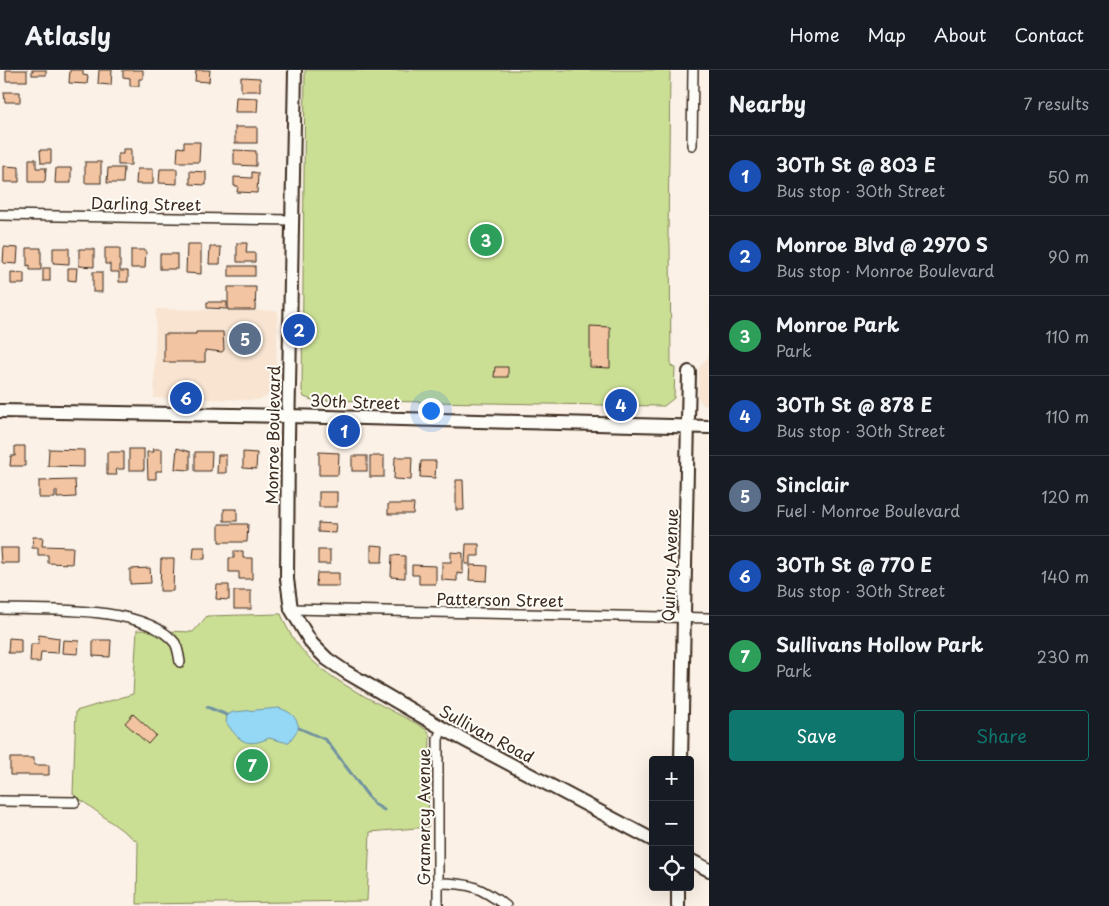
<!DOCTYPE html>
<meta charset="utf-8">
<style>
:root{--surface:#171b24;--page:#20242c;--text:#f1f3f6;--muted:#9ea1a6;--line:#363941;--accent:#0f766e}
body{margin:0;font-family:"Playpen Sans",sans-serif;background:var(--page);color:var(--text)}
.controls{position:absolute;right:15px;bottom:15px;display:grid;overflow:hidden;border-radius:5px;box-shadow:0 5px 20px #0002}
.controls button{width:45px;height:45px;display:grid;place-items:center;padding:0;border:0;border-bottom:1px solid var(--line);background:var(--surface);color:var(--text);font:25px sans-serif}
.you{position:absolute;left:430px;top:340px;width:18px;height:18px;margin:-12px;border:4px solid #fff;border-radius:50%;background:#1a73e8;box-shadow:0 0 0 8px #1a73e833}
.badge{display:grid;place-items:center;width:32px;height:32px;border-radius:50%;background:var(--accent);color:#fff;font-size:16px;font-weight:700}
.pin{position:absolute;translate:-50% -50%;border:2px solid #fff;box-shadow:0 1px 5px #0006}
.list{margin:0;padding:0;list-style:none}
h2{display:flex;justify-content:space-between;align-items:center;height:65px;margin:0;padding:0 20px;font-size:21px}
h2 small{font-size:16px;font-weight:400;color:var(--muted)}
.list li{display:grid;grid-template-columns:32px 1fr auto;gap:15px;align-items:center;box-sizing:border-box;height:80px;padding:0 20px;border-top:1px solid var(--line)}
.list b{display:block;font-size:19px;white-space:nowrap}
.list p{margin:0;font-size:16px;white-space:nowrap;color:var(--muted)}
.list em{font-size:16px;font-style:normal;color:var(--muted)}
.actions{display:flex;gap:10px;padding:15px 20px}
.actions a{flex:1;padding:11px 0;border:1px solid var(--accent);border-radius:5px;text-align:center;font-size:18px;color:var(--accent)}
.actions .main{background:var(--accent);color:#fff}
.icon{flex:none;width:28px;height:28px;fill:none;stroke:currentColor;stroke-width:2;stroke-linecap:round;stroke-linejoin:round}
.map{position:relative;flex:none;width:709px;height:836px;overflow:hidden}
header{display:flex;align-items:center;gap:30px;box-sizing:border-box;height:70px;padding:0 25px;background:var(--surface);border-bottom:1px solid var(--line)}
header strong{font-size:24px}
nav{display:flex;gap:28px;margin-inline-start:auto;font-size:18px}
main{display:flex}
aside{flex:1;background:var(--surface)}
.map>svg:first-child{display:block}
</style>
<header>
<strong>Atlasly</strong>
<nav><a>Home</a><a>Map</a><a>About</a><a>Contact</a></nav>
</header>
<main>
<div class="map">
<svg width="709" height="836" viewBox="0 0 709 836">
<rect width="100%" height="100%" fill="#fbf1e6"/>
<filter id="ink" filterUnits="userSpaceOnUse"><feTurbulence type="fractalNoise" baseFrequency=".02" numOctaves="2"/><feDisplacementMap in="SourceGraphic" scale="10" xChannelSelector="R" yChannelSelector="G"/><feConvolveMatrix kernelMatrix="1 2 1 2 8 2 1 2 1" color-interpolation-filters="sRGB"/></filter>
<g filter="url(#ink)">
<g fill="#f8e4d1">
<path d="M709,220V337L702,334L698,327L699,298L708,287Z"/>
<path d="M156,239L278,241L275,319L266,327L257,330L154,328Z"/>
</g>
<g fill="#cbdf94" stroke="#838459">
<path d="M305,0H670L668,167L670,173L671,296L675,297L674,328L664,336L312,330L304,327L302,321Z"/>
<path d="M281,544C300,596 348,617 394,642C405,648 418,653 428,661L430,666L428,757L370,762L367,831L137,834L138,772L73,724L76,641L133,624L137,560L193,562L207,546Z"/>
</g>
<path fill="#94d8f6" stroke="#7092a0" d="M279,638C291,642 296,646 299,658L289,672H284L269,668C247,678 239,672 226,652L227,645L233,642Z"/>
<g fill="none" stroke-linecap="round" stroke-linejoin="round">
<g stroke="#7092a0" stroke-width="3">
<path d="M207,637L227,645"/>
<path d="M299,658L326,670L374,734L384,740"/>
</g>
</g>
<g fill="#f2c4a1" stroke="#3b2a1e">
<rect x="6" y="0" width="21" height="11"/>
<rect x="32" y="0" width="14" height="5"/>
<path d="M70,0H83V5L88,6L87,14L69,13Z"/>
<path d="M99,0H112L111,15L98,14Z"/>
<path d="M123,0H143V9H139V16H130V8L123,7Z"/>
<path d="M196,0H210L209,12L195,11Z"/>
<path d="M241,7L260,8V21H241Z"/>
<path d="M4,22H20V32H5Z"/>
<path d="M236,27L258,28L257,42H235Z"/>
<rect x="235" y="57" width="22" height="16"/>
<path d="M184,72H200L199,92H177L178,77L184,78Z"/>
<path d="M123,79H131V95H118V84H123Z"/>
<path d="M40,80H51V93H41Z"/>
<path d="M234,80L256,81V96L234,95Z"/>
<path d="M29,89H36V98H46L45,112H29Z"/>
<rect x="85" y="92" width="16" height="21"/>
<path d="M4,96L19,97V112H4Z"/>
<path d="M56,98H71V113H55Z"/>
<path d="M108,98H124L123,113H107Z"/>
<path d="M137,99H153V114H136Z"/>
<path d="M160,99H177V114L159,113Z"/>
<path d="M190,101L206,102V115L190,114Z"/>
<path d="M252,102L258,103L257,123L237,122L238,116H234V107L252,108Z"/>
<path d="M237,173H247L246,183H255V192H237Z"/>
<path d="M187,174H201V204L186,203Z"/>
<path d="M4,177L18,178L17,194L3,193Z"/>
<path d="M210,177H221L220,194H209Z"/>
<path d="M27,178H41V200H30V195L27,196Z"/>
<path d="M53,178H69V194L53,193Z"/>
<path d="M105,178H120V201H128V212H119V202H110V194H105Z"/>
<path d="M79,179H94V197L79,196Z"/>
<path d="M131,180H146L145,198H131Z"/>
<rect x="160" y="184" width="17" height="15"/>
<rect x="229" y="196" width="26" height="10"/>
<rect x="43" y="198" width="7" height="13"/>
<path d="M68,198H77L76,211L68,210Z"/>
<path d="M11,202L24,203V214H11Z"/>
<rect x="93" y="202" width="9" height="20"/>
<path d="M228,217H256L255,240H228Z"/>
<path d="M207,232H227V239L207,238Z"/>
<path d="M590,256L610,257V298L590,297Z"/>
<path d="M231,259H259L258,279L231,278Z"/>
<path d="M196,262H223L224,280L222,282L205,280V292H164V264H196Z"/>
<path d="M495,297H508V307H494Z"/>
<path d="M15,376H25V396H10L11,386H15Z"/>
<path d="M177,378L190,382V400L175,399Z"/>
<path d="M49,379L84,380V397L48,396Z"/>
<rect x="129" y="379" width="15" height="21"/>
<path d="M153,379H162V401H156V409H148L147,382H154Z"/>
<path d="M107,382H124V399H116L117,405H107Z"/>
<path d="M195,382H212L211,401H195Z"/>
<path d="M243,382L257,383L256,399L243,398Z"/>
<path d="M319,382L339,383L338,405H319Z"/>
<path d="M218,385H226V403H217Z"/>
<rect x="352" y="386" width="15" height="15"/>
<rect x="370" y="386" width="14" height="21"/>
<path d="M395,387H412L411,410L394,409Z"/>
<path d="M421,391H436L435,408L420,407Z"/>
<path d="M75,410L76,427L57,428V421H55V428H39V411Z"/>
<path d="M456,410H463L464,440H456Z"/>
<rect x="319" y="422" width="18" height="15"/>
<path d="M388,434H414L413,444H388Z"/>
<rect x="224" y="439" width="13" height="12"/>
<path d="M318,453L336,454L335,463L318,462Z"/>
<path d="M219,454H248L247,472H219Z"/>
<path d="M33,467H43L42,476L73,477L72,494L48,493V485H38V478H32Z"/>
<path d="M466,474H479V486H470V494H465Z"/>
<path d="M371,475L383,476L382,492H371Z"/>
<path d="M194,477H205V489H193Z"/>
<path d="M0,478H19V493H1Z"/>
<rect x="318" y="480" width="12" height="14"/>
<path d="M234,481H243V488H252V509H239V502H229V488H234Z"/>
<path d="M451,482L463,483V504L457,503V511L442,510V492H451Z"/>
<path d="M392,485L405,486V508L391,507Z"/>
<path d="M161,489H174L173,521H160Z"/>
<path d="M412,495L436,496V514H419V505H412Z"/>
<path d="M470,495L488,496L487,511L469,510Z"/>
<path d="M150,498L151,513L130,514V499Z"/>
<path d="M317,503H339V516H316Z"/>
<path d="M217,515H229V530L216,529Z"/>
<rect x="234" y="521" width="17" height="18"/>
<path d="M39,565L59,568L58,583L41,582L40,592H30L31,574H38Z"/>
<path d="M9,568L21,569V583H8Z"/>
<path d="M63,570L79,571L78,584L62,583Z"/>
<path d="M93,570H111L110,587L93,586Z"/>
<path d="M133,644L156,665L148,674L125,653Z"/>
<path d="M10,688H34V695H49V705H10Z"/>
</g>
<g fill="none" stroke-linecap="round" stroke-linejoin="round">
<g stroke="#3b2a1e" stroke-width="12">
<g id="street">
<path d="M692,75L693,0"/>
<path d="M0,145L292,150"/>
<path d="M0,539C45,540 145,535 175,573C178,578 179,586 180,592"/>
<path d="M291,539L709,548"/>
<path d="M0,731L75,732"/>
<path d="M438,813C471,813 480,817 506,836"/>
<path d="M438,836V669L442,658"/>
</g>
</g>
<g stroke="#3b2a1e" stroke-width="16">
<g id="secondary">
<path d="M295,0L288,367L287,509L291,539L312,574L327,589L346,602L442,658L653,770"/>
<path d="M0,341L288,346L709,357"/>
<path d="M681,690L689,302"/>
<path d="M690,790L709,800"/>
<path d="M678,836V817"/>
</g>
</g>
<use href="#street" stroke="#fdfcf7" stroke-width="9"/>
<use href="#secondary" stroke="#fdfcf7" stroke-width="12"/>
</g>
</g>
<g text-anchor="middle" dominant-baseline="central" stroke-width="4" stroke-linejoin="round" paint-order="stroke">
<g font-size="16" fill="#3b2a1e" stroke="#fdfcf7">
<text transform="translate(146 133) rotate(1)">Darling Street</text>
<text transform="translate(355 331) rotate(2)">30th Street</text>
<text transform="translate(272 365) rotate(-89)">Monroe Boulevard</text>
<text transform="translate(669 495) rotate(-88)">Quincy Avenue</text>
<text transform="translate(500 529) rotate(1)">Patterson Street</text>
<text transform="translate(487 663) rotate(28)">Sullivan Road</text>
<text transform="translate(423 747) rotate(-90)">Gramercy Avenue</text>
</g>
</g>
</svg>
<div class="controls">
<button>+</button>
<button>−</button>
<button><svg class="icon" aria-label="locate" viewBox="0 0 24 24"><circle cx="12" cy="12" r="6"/><path d="M12 2v4M12 18v4M2 12h4M18 12h4"/></svg></button>
</div>
<div class="you"></div>
<div class="pin badge" style="left:344px;top:361px;background:#1a4fb4">1</div>
<div class="pin badge" style="left:299px;top:260px;background:#1a4fb4">2</div>
<div class="pin badge" style="left:486px;top:170px;background:#2e9e5b">3</div>
<div class="pin badge" style="left:621px;top:335px;background:#1a4fb4">4</div>
<div class="pin badge" style="left:245px;top:269px;background:#5c6f8a">5</div>
<div class="pin badge" style="left:186px;top:328px;background:#1a4fb4">6</div>
<div class="pin badge" style="left:252px;top:695px;background:#2e9e5b">7</div>
</div>
<aside>
<h2>Nearby<small>7 results</small></h2>
<ul class="list">
<li><span class="badge" style="background:#1a4fb4">1</span><div><b>30Th St @ 803 E</b><p>Bus stop · 30th Street</p></div><em>50 m</em></li>
<li><span class="badge" style="background:#1a4fb4">2</span><div><b>Monroe Blvd @ 2970 S</b><p>Bus stop · Monroe Boulevard</p></div><em>90 m</em></li>
<li><span class="badge" style="background:#2e9e5b">3</span><div><b>Monroe Park</b><p>Park</p></div><em>110 m</em></li>
<li><span class="badge" style="background:#1a4fb4">4</span><div><b>30Th St @ 878 E</b><p>Bus stop · 30th Street</p></div><em>110 m</em></li>
<li><span class="badge" style="background:#5c6f8a">5</span><div><b>Sinclair</b><p>Fuel · Monroe Boulevard</p></div><em>120 m</em></li>
<li><span class="badge" style="background:#1a4fb4">6</span><div><b>30Th St @ 770 E</b><p>Bus stop · 30th Street</p></div><em>140 m</em></li>
<li><span class="badge" style="background:#2e9e5b">7</span><div><b>Sullivans Hollow Park</b><p>Park</p></div><em>230 m</em></li>
</ul>
<div class="actions"><a class="main">Save</a><a>Share</a></div>
</aside>
</main>
